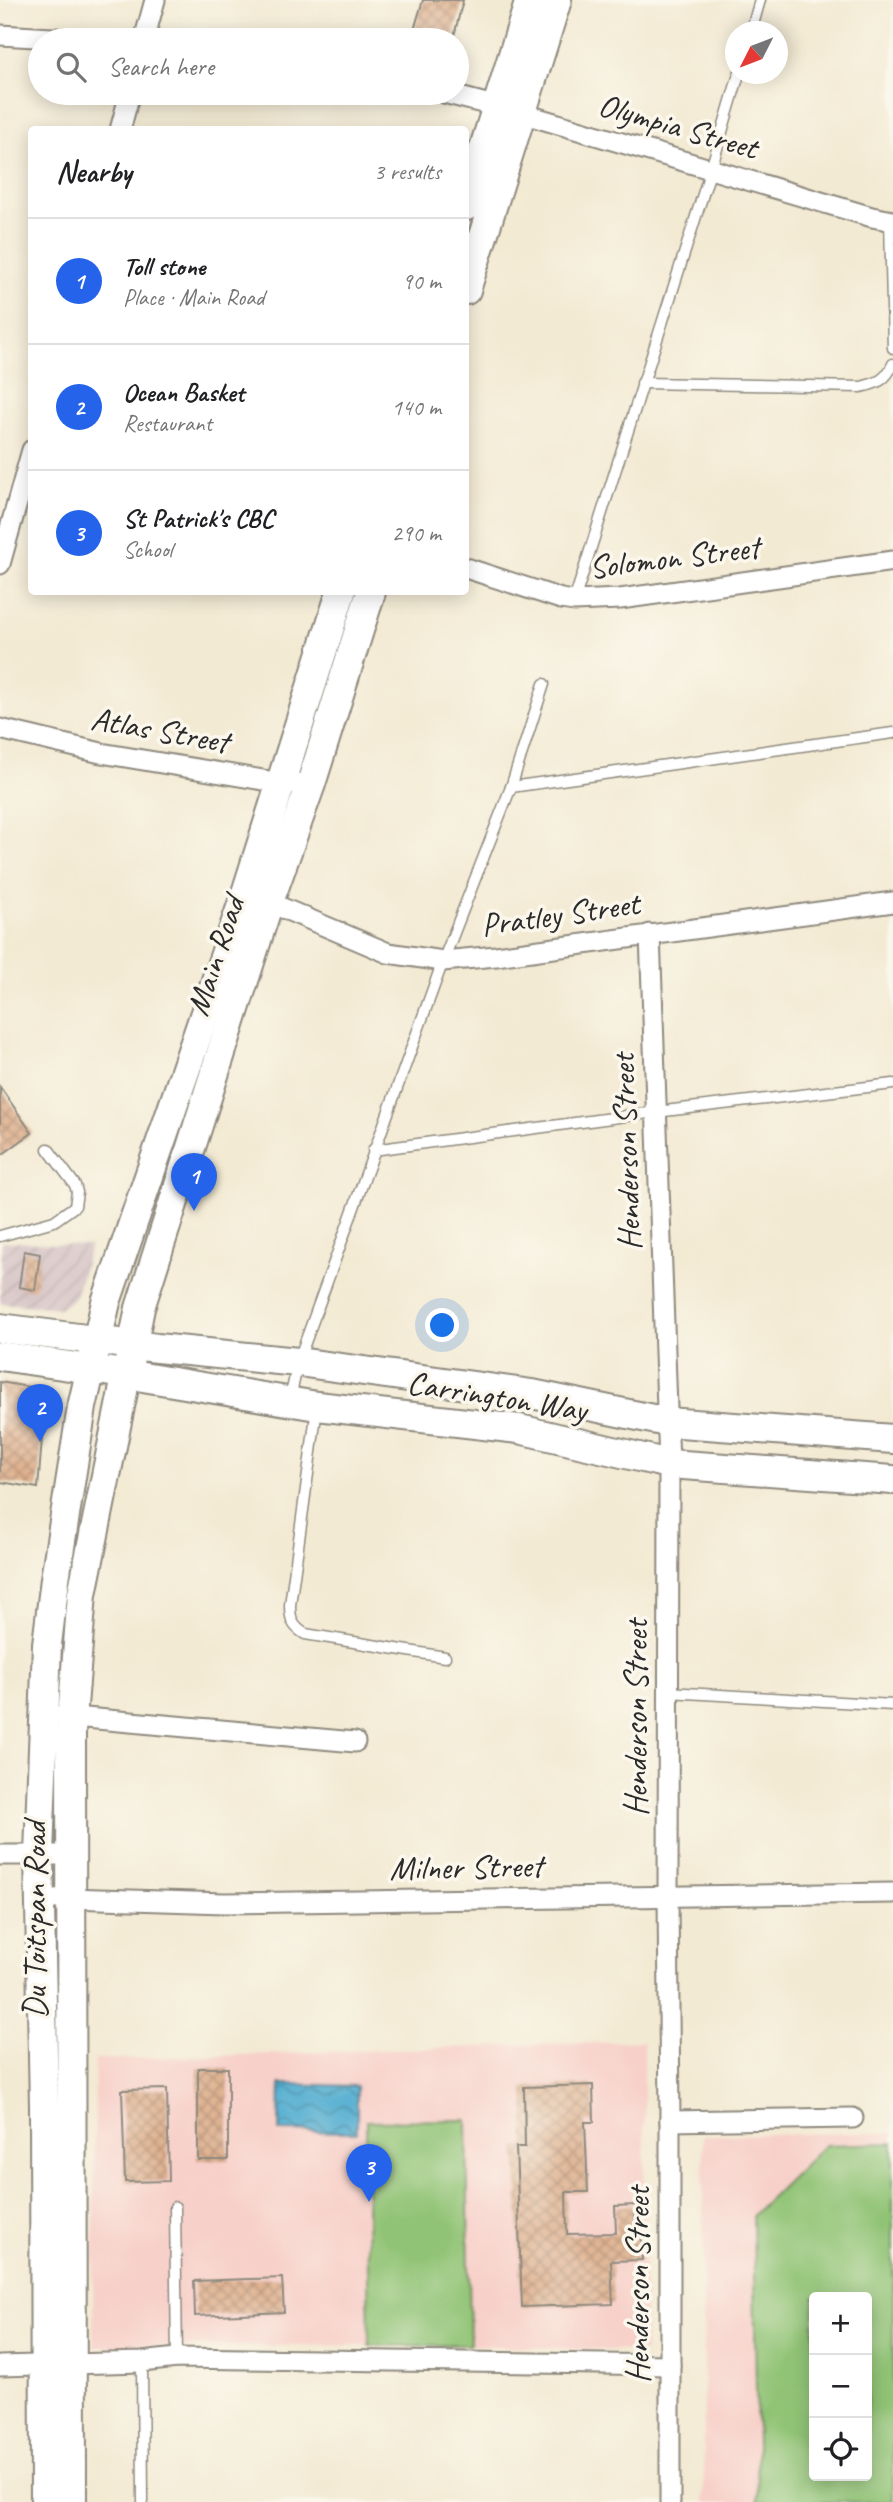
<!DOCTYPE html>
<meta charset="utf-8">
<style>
:root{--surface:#fff;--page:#f2f2f2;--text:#202124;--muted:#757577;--line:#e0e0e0;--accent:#2563eb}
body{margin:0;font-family:Caveat,sans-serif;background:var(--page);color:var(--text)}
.controls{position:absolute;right:21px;bottom:21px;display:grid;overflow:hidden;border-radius:7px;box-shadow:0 4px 18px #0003}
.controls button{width:63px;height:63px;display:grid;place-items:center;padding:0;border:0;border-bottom:2px solid var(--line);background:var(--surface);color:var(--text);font:35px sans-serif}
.compass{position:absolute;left:725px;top:21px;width:63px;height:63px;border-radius:50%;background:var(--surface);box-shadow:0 4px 18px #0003;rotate:228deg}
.you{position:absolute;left:443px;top:1326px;width:24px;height:24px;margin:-18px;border:5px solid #fff;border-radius:50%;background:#1a73e8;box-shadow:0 0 0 10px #1a73e833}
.badge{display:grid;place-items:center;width:46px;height:46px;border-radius:50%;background:var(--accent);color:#fff;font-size:23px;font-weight:700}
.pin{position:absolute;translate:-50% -58px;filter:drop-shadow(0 2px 4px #0008)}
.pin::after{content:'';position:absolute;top:37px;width:24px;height:21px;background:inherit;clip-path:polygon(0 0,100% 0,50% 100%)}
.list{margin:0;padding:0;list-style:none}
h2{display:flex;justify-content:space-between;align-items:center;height:91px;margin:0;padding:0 28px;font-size:30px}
h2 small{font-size:23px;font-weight:400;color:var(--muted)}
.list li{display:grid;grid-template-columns:46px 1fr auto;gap:21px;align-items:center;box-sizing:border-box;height:126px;padding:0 28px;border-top:2px solid var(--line)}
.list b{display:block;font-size:26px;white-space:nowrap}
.list p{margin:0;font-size:23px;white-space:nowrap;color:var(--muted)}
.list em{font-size:23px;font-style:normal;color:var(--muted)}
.icon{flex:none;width:38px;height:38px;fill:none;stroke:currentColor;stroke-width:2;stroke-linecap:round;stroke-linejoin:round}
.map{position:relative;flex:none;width:893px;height:2502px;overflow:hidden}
.search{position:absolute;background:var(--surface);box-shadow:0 4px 18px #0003;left:28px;top:28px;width:441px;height:77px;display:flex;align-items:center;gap:18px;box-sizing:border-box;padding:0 24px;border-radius:38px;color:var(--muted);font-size:26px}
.panel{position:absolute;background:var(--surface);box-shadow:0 4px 18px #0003;left:28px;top:126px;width:441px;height:469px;border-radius:7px}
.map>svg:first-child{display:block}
</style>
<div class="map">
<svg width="893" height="2502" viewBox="0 0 893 2502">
<defs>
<pattern id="industrial-furrows" width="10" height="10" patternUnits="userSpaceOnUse" patternTransform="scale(1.75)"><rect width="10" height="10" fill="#d2bec1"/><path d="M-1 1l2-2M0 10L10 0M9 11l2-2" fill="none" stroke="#b4a3a6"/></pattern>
<pattern id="water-waves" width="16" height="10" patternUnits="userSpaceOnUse" patternTransform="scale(1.75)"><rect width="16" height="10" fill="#53aed1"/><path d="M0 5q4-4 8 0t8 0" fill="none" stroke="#458eaa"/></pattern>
<pattern id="building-cross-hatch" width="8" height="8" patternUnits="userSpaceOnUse" patternTransform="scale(1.75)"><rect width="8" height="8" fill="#ddad8a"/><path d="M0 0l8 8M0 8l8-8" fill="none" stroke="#b38d71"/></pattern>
</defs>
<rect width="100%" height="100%" fill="#fbf7ec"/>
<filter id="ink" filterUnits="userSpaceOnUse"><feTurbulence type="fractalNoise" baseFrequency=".0143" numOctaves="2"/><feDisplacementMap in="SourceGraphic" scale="14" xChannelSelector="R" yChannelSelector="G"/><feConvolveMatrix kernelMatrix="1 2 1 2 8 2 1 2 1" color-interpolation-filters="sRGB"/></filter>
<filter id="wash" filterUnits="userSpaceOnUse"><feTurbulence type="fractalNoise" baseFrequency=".00686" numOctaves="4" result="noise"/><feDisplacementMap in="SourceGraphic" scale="28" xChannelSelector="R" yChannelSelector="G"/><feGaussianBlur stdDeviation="1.57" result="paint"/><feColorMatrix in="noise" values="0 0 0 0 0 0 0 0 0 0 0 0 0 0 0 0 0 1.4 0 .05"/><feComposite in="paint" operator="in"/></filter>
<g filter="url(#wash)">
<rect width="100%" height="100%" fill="#f3ead3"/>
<g fill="#f7d0c9" fill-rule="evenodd">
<path d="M644,2041L645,2351L470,2345L93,2347L95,2060Z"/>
<path d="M893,2133V2502H704L703,2135ZM814,2297H867V2476H814Z"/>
</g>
<path fill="url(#industrial-furrows)" d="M2,1241L90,1246L75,1297L61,1308L0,1303Z"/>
<g fill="#90c374" stroke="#5e7750" stroke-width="2" fill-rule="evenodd">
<path d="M467,2120L470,2345L369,2346L366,2121Z"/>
<path d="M893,2143V2502H758L753,2215L825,2145ZM814,2297H867V2476H814Z"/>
</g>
<path fill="url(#water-waves)" stroke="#3f6c7e" stroke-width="2" d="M280,2084L357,2086V2132L279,2131Z"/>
<g id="blocks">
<g fill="url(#building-cross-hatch)">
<path d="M423,0H463L453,40H411Z"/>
<path d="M0,1087L32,1133L0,1156Z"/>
<path d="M24,1251L40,1254L35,1290L19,1287Z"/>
<path d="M0,1382L46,1390L38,1488L0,1482Z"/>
<rect x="198" y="2068" width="30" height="92"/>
<path d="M593,2085L594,2122H585L588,2192H566L567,2234L616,2233L615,2206L635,2205L636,2228L641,2230L642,2260L611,2261L613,2304L522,2307L516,2147H525L524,2087Z"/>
<path d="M167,2089L169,2181L125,2182L122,2090Z"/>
<path d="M282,2278L284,2312L195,2316L194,2281Z"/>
</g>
</g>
</g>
<g filter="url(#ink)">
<use href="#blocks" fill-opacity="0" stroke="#8f8a7f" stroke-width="2"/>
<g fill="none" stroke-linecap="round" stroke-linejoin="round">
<g stroke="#8f8a7f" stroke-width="13">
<g id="lane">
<path d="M751,32L760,0"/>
<path d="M890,221L893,348"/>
<path d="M642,383L861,387C878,383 886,380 893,364"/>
<path d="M574,601L711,169L739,74"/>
<path d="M511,787L893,733"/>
<path d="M373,1150L656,1112L893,1084"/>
<path d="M0,1236L54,1221L75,1206L77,1192L75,1185L48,1149"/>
<path d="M290,1399L298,1362L443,961L511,787L544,684"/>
<path d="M317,1408L290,1605C290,1619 292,1626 305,1634L445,1657"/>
<path d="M668,1692L893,1705"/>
<path d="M175,2207L177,2358"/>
<path d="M142,2362L143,2502"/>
</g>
</g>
<g stroke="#8f8a7f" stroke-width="23">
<g id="street">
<path d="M0,35L87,40"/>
<path d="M144,40L155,0"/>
<path d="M444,93L521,113L872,217L893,221"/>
<path d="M120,130L130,93"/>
<path d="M0,564L32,450"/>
<path d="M466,568L561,599L574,601L620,599L893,561"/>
<path d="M0,729L101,753L281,783L311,784"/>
<path d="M259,898L388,953L443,961L496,956L893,902"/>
<path d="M650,934L669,1464L668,1895L670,2121V2502"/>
<path d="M63,1716L355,1742"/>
<path d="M0,1855H71"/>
<path d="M39,1900L69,1898L224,1903L893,1893"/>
<path d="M670,2121L853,2118"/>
<path d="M0,2366L142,2362L177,2358L670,2365"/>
</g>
</g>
<g stroke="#8f8a7f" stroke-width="32">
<g id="secondary">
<path d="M466,206L530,0"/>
<path d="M466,290L557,0"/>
<path d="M0,1328L157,1348L298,1362L532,1394L667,1422L893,1439"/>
<path d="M0,1356L125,1374L317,1406L519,1429L669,1464L893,1480"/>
<path d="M45,2502L44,2107L39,1854L47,1644L55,1579L82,1407L106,1302L246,893L341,592"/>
<path d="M72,2502L71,1731L82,1594L140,1308L269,902L311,784L371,592"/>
</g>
</g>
<use href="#lane" stroke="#fff" stroke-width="10"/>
<use href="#street" stroke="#fff" stroke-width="19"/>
<use href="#secondary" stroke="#fff" stroke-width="28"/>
</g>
</g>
<g text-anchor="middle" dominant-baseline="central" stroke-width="7" stroke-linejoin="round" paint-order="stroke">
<g font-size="33" fill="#2b2b2b" stroke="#fbf7ec">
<text transform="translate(678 126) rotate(16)">Olympia Street</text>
<text transform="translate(674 557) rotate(-7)">Solomon Street</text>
<text transform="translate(160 730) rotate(10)">Atlas Street</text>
<text transform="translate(560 914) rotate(-8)">Pratley Street</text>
<text transform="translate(215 956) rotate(-72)">Main Road</text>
<text transform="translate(626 1152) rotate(-92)">Henderson Street</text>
<text transform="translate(497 1396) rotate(9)">Carrington Way</text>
<text transform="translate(636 1718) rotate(-90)">Henderson Street</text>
<text transform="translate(466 1867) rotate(-1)">Milner Street</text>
<text transform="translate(35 1920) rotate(-90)">Du Toitspan Road</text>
<text transform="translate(638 2285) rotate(-90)">Henderson Street</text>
</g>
</g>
</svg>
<div class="controls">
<button>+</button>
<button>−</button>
<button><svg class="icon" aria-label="locate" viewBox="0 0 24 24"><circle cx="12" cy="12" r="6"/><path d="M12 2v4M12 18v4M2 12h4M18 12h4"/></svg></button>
</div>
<svg class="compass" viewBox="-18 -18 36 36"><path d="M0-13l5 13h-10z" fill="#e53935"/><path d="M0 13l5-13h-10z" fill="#757577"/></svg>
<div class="you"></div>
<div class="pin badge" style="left:194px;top:1211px">1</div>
<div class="pin badge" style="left:40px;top:1442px">2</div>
<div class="pin badge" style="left:369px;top:2202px">3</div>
<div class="search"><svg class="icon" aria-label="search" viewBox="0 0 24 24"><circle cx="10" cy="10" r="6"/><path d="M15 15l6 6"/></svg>Search here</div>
<section class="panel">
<h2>Nearby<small>3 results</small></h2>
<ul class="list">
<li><span class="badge">1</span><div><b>Toll stone</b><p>Place · Main Road</p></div><em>90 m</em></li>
<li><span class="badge">2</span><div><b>Ocean Basket</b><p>Restaurant</p></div><em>140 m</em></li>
<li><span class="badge">3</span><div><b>St Patrick's CBC</b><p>School</p></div><em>290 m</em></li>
</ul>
</section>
</div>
